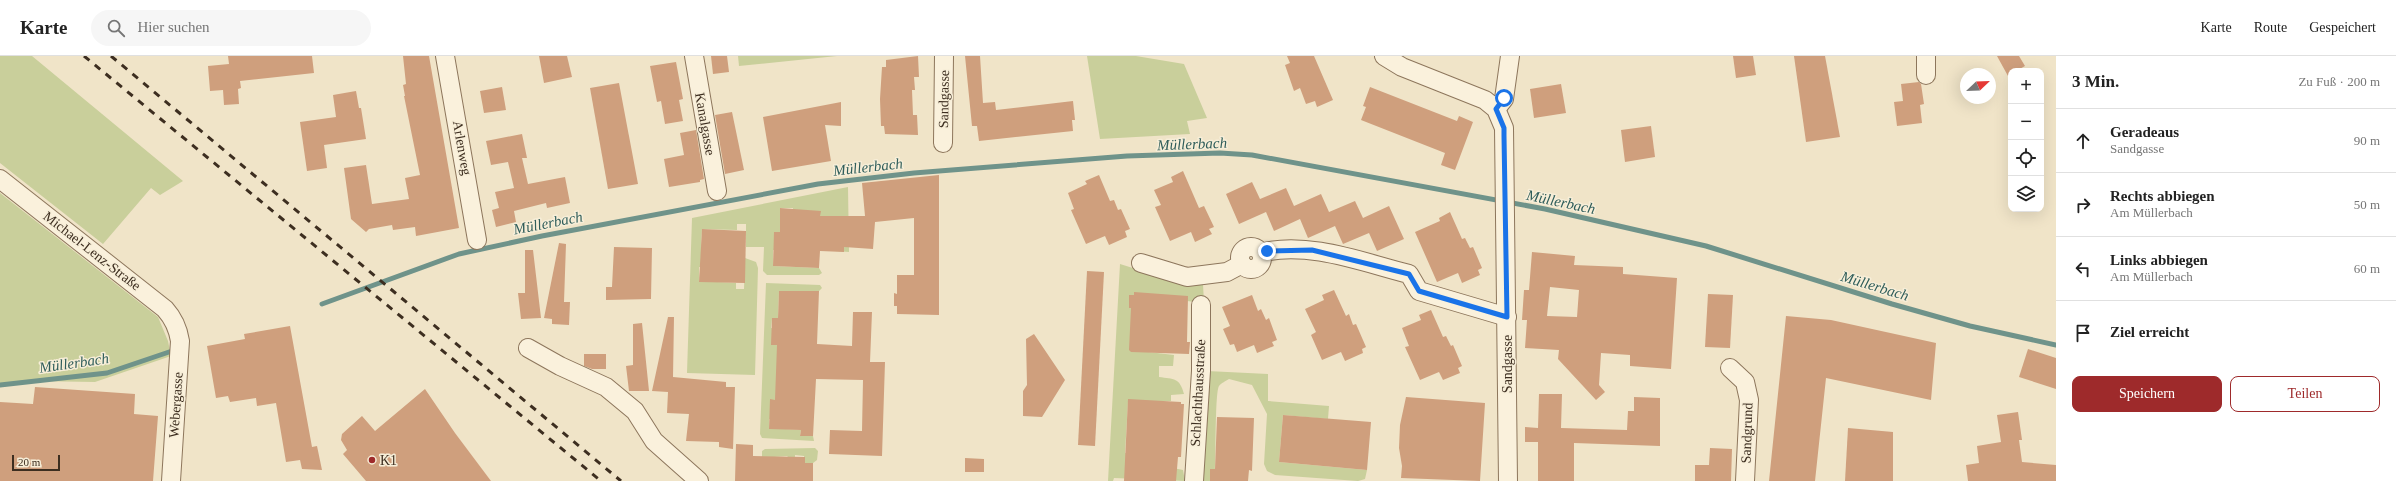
<!DOCTYPE html>
<html lang="de">
<meta charset="utf-8">
<style>
:root{--surface:#fff;--page:#f6f6f6;--text:#222;--muted:#767676;--line:#e0e0e0;--accent:#9e2a2b}
body{margin:0;font-family:"Times New Roman",serif;background:var(--page);color:var(--text)}
.controls{position:absolute;right:12px;top:12px;display:grid;overflow:hidden;border-radius:8px;box-shadow:0 4px 16px #0002}
.controls button{width:36px;height:36px;display:grid;place-items:center;padding:0;border:0;border-bottom:1px solid var(--line);background:var(--surface);color:var(--text);font:20px sans-serif}
.compass{position:absolute;left:1960px;top:12px;width:36px;height:36px;border-radius:50%;background:var(--surface);box-shadow:0 4px 16px #0002;rotate:67deg}
.scale{position:absolute;left:12px;bottom:10px;width:48px;box-sizing:border-box;padding-left:4px;border:2px solid #3d2e20;border-top:0;font-size:11px;line-height:14px;white-space:nowrap;color:#3d2e20;-webkit-text-stroke:3px #f7eed8;paint-order:stroke}
.stop{position:absolute;width:12px;height:12px;margin:-9px;border:3px solid #1a73e8;border-radius:50%;background:#fff}
.stop.end{background:#1a73e8;border-color:#fff;box-shadow:0 1px 4px #0008}
.list{margin:0;padding:0;list-style:none}
h2{display:flex;justify-content:space-between;align-items:center;height:52px;margin:0;padding:0 16px;font-size:17px}
h2 small{font-size:13px;font-weight:400;color:var(--muted)}
.list li{display:grid;grid-template-columns:26px 1fr auto;gap:12px;align-items:center;box-sizing:border-box;height:64px;padding:0 16px;border-top:1px solid var(--line)}
.list b{display:block;font-size:15px;white-space:nowrap}
.list p{margin:0;font-size:13px;white-space:nowrap;color:var(--muted)}
.list em{font-size:13px;font-style:normal;color:var(--muted)}
.actions{display:flex;gap:8px;padding:12px 16px}
.actions a{flex:1;padding:9px 0;border:1px solid var(--accent);border-radius:8px;text-align:center;font-size:14px;color:var(--accent)}
.actions .main{background:var(--accent);color:#fff}
.icon{flex:none;width:22px;height:22px;fill:none;stroke:currentColor;stroke-width:2;stroke-linecap:round;stroke-linejoin:round}
.map{position:relative;flex:none;width:2056px;height:425px;overflow:hidden}
header{display:flex;align-items:center;gap:24px;box-sizing:border-box;height:56px;padding:0 20px;background:var(--surface);border-bottom:1px solid var(--line)}
header strong{font-size:19px}
nav{display:flex;gap:22px;margin-inline-start:auto;font-size:14px}
.search{width:280px;height:36px;background:var(--page);display:flex;align-items:center;gap:10px;box-sizing:border-box;padding:0 14px;border-radius:22px;color:var(--muted);font-size:15px}
main{display:flex}
aside{flex:1;background:var(--surface)}
.map>svg:first-child{display:block}
</style>
<header>
<strong>Karte</strong>
<div class="search"><svg class="icon" aria-label="search" viewBox="0 0 24 24"><circle cx="10" cy="10" r="6"/><path d="M15 15l6 6"/></svg>Hier suchen</div>
<nav><a>Karte</a><a>Route</a><a>Gespeichert</a></nav>
</header>
<main>
<div class="map">
<svg width="2056" height="425" viewBox="0 0 2056 425">
<rect width="100%" height="100%" fill="#f0e4c8"/>
<g fill="#c9cf9b">
<path d="M0,0H32L183,125L160,139L151,132L103,188L0,107Z"/>
<path d="M738,0H837L739,10Z"/>
<path d="M1087,0H1136L1184,8L1207,62L1187,65L1190,78L1100,83Z"/>
<path d="M848,131L849,196L835,195L820,177V155L793,159V152H780V176H774V187L779,194H773V210L819,212L822,217L819,219H767L763,215L764,191H746V168H737V174L702,173L701,190L706,211H699V225L736,227V233H744L745,202L756,206L758,212L755,319L687,317L692,162Z"/>
<path d="M0,137L158,261L168,285L171,300L95,326L33,325L0,329Z"/>
<path d="M1120,208L1136,213L1139,211L1203,228L1204,247L1187,245L1131,294L1174,299L1173,310H1159V321C1174,323 1180,322 1184,338L1171,339V345L1128,346L1125,397L1168,402V411L1183,414L1185,425L1114,422L1113,425H1108Z"/>
<path d="M766,227L820,229L822,232L819,235H809V241H792V235H779L778,262L772,263L771,272L778,273L804,290L775,344H771L775,363H769V372L801,374L800,380H813L814,385L762,382L760,378Z"/>
<path d="M1207,315L1268,318V345L1329,350L1328,363L1283,359L1279,406L1367,414L1365,423L1358,425L1275,419L1267,415L1264,408L1267,358L1252,329L1229,323C1226,325 1221,327 1219,330C1215,336 1216,400 1215,413H1210V425H1203Z"/>
<path d="M815,392L818,395L817,404L813,407H805L804,400L795,399V407L787,400L774,401L773,425H762V395L765,393Z"/>
</g>
<g fill="none" stroke-linecap="round" stroke-linejoin="round">
<g stroke="#6f938a" stroke-width="5">
<path d="M322,248L459,198L542,180L818,128L914,117L1127,100L1220,97L1252,99L1545,153L1706,190L1892,248L1970,270L2056,289"/>
<path d="M0,329L107,317L172,295"/>
</g>
</g>
<g fill="#cf9f7d" fill-rule="evenodd">
<path d="M228,0H312L314,17L240,25L241,32L238,33L239,48L224,49L223,34L210,35L208,10L229,8Z"/>
<path d="M403,0H429L459,172L416,180L415,171L393,174L392,169L369,173L366,176L351,163L344,112L366,109L372,148L409,143L405,122L420,119L404,40H405L403,29L406,28Z"/>
<path d="M539,0H567L572,21L544,27Z"/>
<path d="M711,0H727L729,16L713,18Z"/>
<path d="M918,0L919,21H914L915,34H912L913,59H917L918,79L885,78L884,70H881L880,43L882,11H886V4Z"/>
<path d="M965,0H980L983,47L995,46L996,54L1073,45L1075,64H1072L1073,75L979,85L977,70H972Z"/>
<path d="M1287,0H1314L1333,44L1317,51L1315,45L1306,48L1300,32L1294,35L1285,9L1290,7Z"/>
<path d="M1733,0H1753L1756,19L1736,22Z"/>
<path d="M1794,0H1825L1840,81L1806,86Z"/>
<path d="M1997,0H2019L2025,10L2016,15H2011L2008,20Z"/>
<path d="M676,6L683,43L679,44L683,65L665,68L661,45L657,46L650,10Z"/>
<path d="M1919,26L1921,28L1924,48L1920,49L1922,67L1897,70L1894,46L1903,45L1901,28Z"/>
<path d="M619,27L638,128L608,133L590,32Z"/>
<path d="M1561,28L1566,57L1534,62L1530,33Z"/>
<path d="M502,31L506,54L484,57L480,35Z"/>
<path d="M1370,31L1457,65L1459,60L1473,66L1455,114L1441,109L1445,97L1361,64L1366,51L1363,50Z"/>
<path d="M356,35L359,52H361L366,83L324,89L327,112L307,115L300,66L336,61L333,39Z"/>
<path d="M841,46V70L825,69L831,105L772,115L763,61Z"/>
<path d="M732,56L744,114L725,118L715,59Z"/>
<path d="M1651,70L1655,101L1625,106L1621,74Z"/>
<path d="M696,74L704,123L700,124V126L669,131L664,103L684,99L680,77Z"/>
<path d="M522,78L527,102H522L528,128L565,121L570,147L547,152L546,147L514,155L516,166L496,171L492,154L499,152L495,136L514,132L508,106L491,109L486,85Z"/>
<path d="M1183,115L1199,152L1204,150L1214,171L1209,173L1212,178L1195,186L1191,176L1170,185L1155,151L1161,149L1154,134L1173,126L1171,121Z"/>
<path d="M939,119V259L897,258V250H894V237L897,238V219H914V162L875,166L873,193L844,191V196L820,195L819,212L773,210L774,176H780V152L821,155L820,160H865L862,127Z"/>
<path d="M1099,119L1110,145L1114,144L1118,154L1121,153L1130,173L1125,175L1127,181L1109,189L1105,180L1086,188L1071,154L1074,153L1068,137L1087,128L1085,125Z"/>
<path d="M1252,126L1260,143L1286,132L1294,150L1321,138L1329,156L1355,145L1363,162L1389,150L1404,183L1377,195L1369,177L1343,188L1335,170L1308,182L1300,163L1274,175L1266,156L1239,168L1226,138Z"/>
<path d="M1450,156L1462,183L1465,182L1470,192L1473,191L1482,212L1478,214L1480,219L1462,227L1458,217L1437,226L1415,176L1440,165L1439,162Z"/>
<path d="M702,173L746,175L745,227L699,226Z"/>
<path d="M559,187L566,188L564,246H570L569,269L552,268V263L544,262Z"/>
<path d="M614,191L652,192L651,243L606,244V231H612Z"/>
<path d="M525,194H533L541,262L521,263L518,237H525Z"/>
<path d="M1532,196L1575,200L1574,209L1623,211V218L1677,222L1671,313L1630,310V299L1601,297L1599,329L1605,336L1596,344L1558,303L1559,294L1525,292L1527,264H1522L1524,234H1529ZM1550,231L1579,234L1577,261L1547,260Z"/>
<path d="M1087,215L1104,216L1095,390L1078,389Z"/>
<path d="M1334,234L1346,260L1349,258L1353,269L1356,268L1366,291L1362,293L1363,297L1345,305L1341,296L1322,304L1311,279L1316,276L1305,253L1324,244L1322,239Z"/>
<path d="M779,235H819L817,288L852,290L853,256H872L870,306H885L882,400L829,398L830,374L862,375L863,324L816,323L813,380H800L801,374L769,373L770,343L775,344L777,289H771L772,262H778Z"/>
<path d="M1134,236L1188,240L1187,286H1190L1189,298L1131,296L1129,294L1131,252H1129V239H1134Z"/>
<path d="M1708,238L1733,239L1730,292L1705,291Z"/>
<path d="M1252,239L1258,255L1261,253L1266,264L1269,262L1277,284L1272,286L1274,290L1257,297L1254,289L1237,296L1234,288L1230,289L1223,273L1230,270L1222,251Z"/>
<path d="M1431,254L1443,281L1446,280L1451,290L1453,289L1462,310L1458,312L1460,317L1443,324L1439,316L1420,324L1405,291L1409,290L1402,272L1421,264L1419,259Z"/>
<path d="M1786,260L1831,264L1936,287L1931,344L1826,322L1815,425H1769Z"/>
<path d="M668,261H674L673,321L726,326V331H735L733,393L719,391V386L686,385L689,358L667,357L668,336L652,335Z"/>
<path d="M642,267L649,335H629L626,310L633,309V268Z"/>
<path d="M290,270L312,391L317,390L322,414L302,413L300,404L286,406L276,347L257,350L256,342L230,346L228,340L216,342L207,290L245,283L244,278Z"/>
<path d="M1034,278L1065,324L1042,361L1023,360V335L1027,329L1026,283Z"/>
<path d="M2028,293L2056,302V333L2019,321Z"/>
<path d="M584,298H606V313H592L584,310Z"/>
<path d="M35,331L135,338L134,358L158,360L153,425H0V346L33,348Z"/>
<path d="M425,333L455,377L491,425H366L343,398L347,394L341,384L342,378L362,360L375,375Z"/>
<path d="M1539,338H1562L1561,372L1627,374L1628,355H1634V341L1660,342V390L1574,387V425H1538V386H1525V371L1538,372Z"/>
<path d="M1406,341L1485,347L1480,425L1401,422L1402,410L1399,392L1400,369Z"/>
<path d="M1128,343L1181,346V348H1184L1181,401H1178L1176,425H1124Z"/>
<path d="M2018,356L2022,384H2019L2022,406L2056,409V425H1968L1966,409L1979,407L1977,390L2001,386L1997,359Z"/>
<path d="M1283,359L1371,366L1367,414L1279,406Z"/>
<path d="M1217,361L1254,362L1252,415L1249,414L1248,425H1210V413H1215Z"/>
<path d="M1848,372L1893,376V425H1845Z"/>
<path d="M736,388L753,389V400L805,401V407H813V425H735Z"/>
<path d="M1710,392L1732,393L1731,425H1695V409H1709Z"/>
<path d="M965,402L984,403V416H965Z"/>
</g>
<g fill="none" stroke-linecap="round" stroke-linejoin="round">
<g stroke="#8d765c" stroke-width="20">
<g id="street">
<path d="M445,0L477,184"/>
<path d="M694,0L717,135"/>
<path d="M1384,0L1402,11L1485,44L1496,53L1504,72L1508,425"/>
<path d="M1926,0V19"/>
<path d="M1496,53L1504,43L1510,0"/>
<path d="M943,87L944,0"/>
<path d="M0,123L165,253C174,263 178,272 180,285L171,425"/>
<circle cx="1251" cy="202" r="11"/>
<path d="M1261,197C1306,184 1365,207 1409,218L1419,235L1507,261"/>
<path d="M1141,207L1187,221L1227,216L1242,208"/>
<path d="M528,292L560,310L606,331L635,355L654,385L699,425"/>
<path d="M1730,312L1745,326L1749,344L1745,425"/>
<path d="M1194,425L1201,315V249"/>
</g>
</g>
<use href="#street" stroke="#faf1dc" stroke-width="18"/>
<g stroke="#3d2e20" stroke-width="3" stroke-dasharray="7 7" stroke-linecap="butt">
<path d="M84,0L601,425"/>
<path d="M111,0L621,425"/>
</g>
</g>
<g fill="none" stroke-linecap="round" stroke-linejoin="round">
<path stroke="#1a73e8" stroke-width="5" d="M1267,195L1312,194L1409,218L1419,235L1507,261L1504,80V72L1496,53L1504,42"/>
</g>
<circle fill="#9e2a2b" stroke="#f7eed8" stroke-width="1.5" cx="372" cy="404" r="4"/>
<g text-anchor="middle" dominant-baseline="central" stroke-width="3" stroke-linejoin="round" paint-order="stroke">
<g font-size="14" fill="#3d2e20" stroke="#f7eed8">
<text transform="translate(944 43) rotate(-89)">Sandgasse</text>
<text transform="translate(705 68) rotate(80)">Kanalgasse</text>
<text transform="translate(462 92) rotate(80)">Arlenweg</text>
<text transform="translate(92 195) rotate(38)">Michael-Lenz-Straße</text>
<text transform="translate(1507 308) rotate(-90)">Sandgasse</text>
<text transform="translate(1198 337) rotate(-87)">Schlachthausstraße</text>
<text transform="translate(176 349) rotate(-86)">Webergasse</text>
<text transform="translate(1747 377) rotate(-88)">Sandgrund</text>
</g>
<g font-size="14" fill="#3d2e20" stroke="#f7eed8" text-anchor="start">
<text x="380" y="404">K1</text>
</g>
<g font-size="15" font-style="italic" fill="#2f5d5a" stroke="#f7eed8">
<text transform="translate(1192 88) rotate(-2)">Müllerbach</text>
<text transform="translate(868 111) rotate(-6)">Müllerbach</text>
<text transform="translate(1561 146) rotate(12)">Müllerbach</text>
<text transform="translate(548 167) rotate(-11)">Müllerbach</text>
<text transform="translate(1875 230) rotate(17)">Müllerbach</text>
<text transform="translate(74 307) rotate(-8)">Müllerbach</text>
</g>
</g>
</svg>
<div class="controls">
<button>+</button>
<button>−</button>
<button><svg class="icon" aria-label="locate" viewBox="0 0 24 24"><circle cx="12" cy="12" r="6"/><path d="M12 2v4M12 18v4M2 12h4M18 12h4"/></svg></button>
<button><svg class="icon" aria-label="layers" viewBox="0 0 24 24"><path d="M12 4l9 5-9 5-9-5zM3 14l9 5 9-5"/></svg></button>
</div>
<svg class="compass" viewBox="-18 -18 36 36"><path d="M0-13l5 13h-10z" fill="#e53935"/><path d="M0 13l5-13h-10z" fill="#767676"/></svg>
<div class="scale">20 m</div>
<div class="stop" style="left:1504px;top:42px"></div>
<div class="stop end" style="left:1267px;top:195px"></div>
</div>
<aside>
<h2>3 Min.<small>Zu Fuß · 200 m</small></h2>
<ul class="list">
<li><svg class="icon" aria-label="ahead" viewBox="0 0 24 24"><path d="M12 20V5M6 11l6-6 6 6"/></svg><div><b>Geradeaus</b><p>Sandgasse</p></div><em>90 m</em></li>
<li><svg class="icon" aria-label="right" viewBox="0 0 24 24"><path d="M7 20v-9h11M14 6l5 5-5 5"/></svg><div><b>Rechts abbiegen</b><p>Am Müllerbach</p></div><em>50 m</em></li>
<li><svg class="icon" aria-label="left" viewBox="0 0 24 24"><path d="M17 20v-9H6M10 6l-5 5 5 5"/></svg><div><b>Links abbiegen</b><p>Am Müllerbach</p></div><em>60 m</em></li>
<li><svg class="icon" aria-label="arrive" viewBox="0 0 24 24"><path d="M6 21V4h12l-3 4 3 4H6"/></svg><div><b>Ziel erreicht</b></div></li>
</ul>
<div class="actions"><a class="main">Speichern</a><a>Teilen</a></div>
</aside>
</main>
